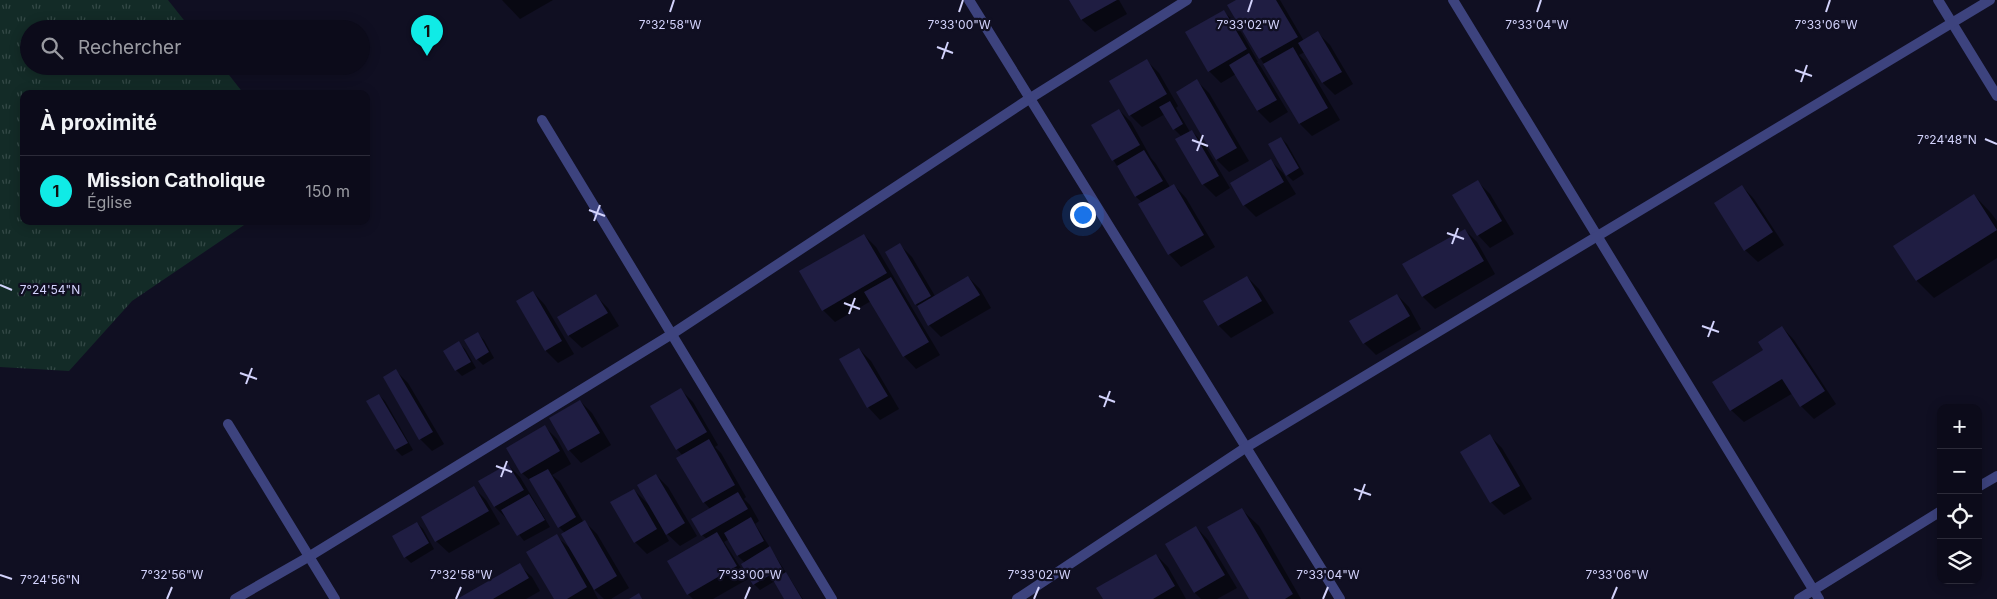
<!DOCTYPE html>
<html lang="fr">
<meta charset="utf-8">
<style>
:root{--surface:#0c0b1a;--page:#1a1927;--text:#f1f3f6;--muted:#9a9ba2;--line:#2c2b39;--accent:#10ebe6}
body{margin:0;font-family:Inter,sans-serif;background:var(--page);color:var(--text)}
.controls{position:absolute;right:15px;bottom:15px;display:grid;overflow:hidden;border-radius:10px;box-shadow:0 2px 12px #0003}
.controls button{width:45px;height:45px;display:grid;place-items:center;padding:0;border:0;border-bottom:1px solid var(--line);background:var(--surface);color:var(--text);font:25px sans-serif}
.you{position:absolute;left:1082px;top:214px;width:18px;height:18px;margin:-12px;border:4px solid #fff;border-radius:50%;background:#1a73e8;box-shadow:0 0 0 8px #1a73e833}
.badge{display:grid;place-items:center;width:32px;height:32px;border-radius:50%;background:var(--accent);color:#111;font-size:16px;font-weight:700}
.pin{position:absolute;translate:-50% -41px;filter:drop-shadow(0 1px 2px #0008)}
.pin::after{content:'';position:absolute;top:26px;width:18px;height:15px;background:inherit;clip-path:polygon(0 0,100% 0,50% 100%)}
.list{margin:0;padding:0;list-style:none}
h2{display:flex;justify-content:space-between;align-items:center;height:65px;margin:0;padding:0 20px;font-size:21px}
h2 small{font-size:16px;font-weight:400;color:var(--muted)}
.list li{display:grid;grid-template-columns:32px 1fr auto;gap:15px;align-items:center;box-sizing:border-box;height:70px;padding:0 20px;border-top:1px solid var(--line)}
.list b{display:block;font-size:19px;white-space:nowrap}
.list p{margin:0;font-size:16px;white-space:nowrap;color:var(--muted)}
.list em{font-size:16px;font-style:normal;color:var(--muted)}
.icon{flex:none;width:28px;height:28px;fill:none;stroke:currentColor;stroke-width:2;stroke-linecap:round;stroke-linejoin:round}
.map{position:relative;flex:none;width:1997px;height:599px;overflow:hidden}
.search{position:absolute;background:var(--surface);box-shadow:0 2px 12px #0003;left:20px;top:20px;width:350px;height:55px;display:flex;align-items:center;gap:12px;box-sizing:border-box;padding:0 18px;border-radius:28px;color:var(--muted);font-size:19px}
.panel{position:absolute;background:var(--surface);box-shadow:0 2px 12px #0003;left:20px;top:90px;width:350px;height:135px;border-radius:10px}
.map>svg:first-child{display:block}
</style>
<div class="map">
<svg width="1997" height="599" viewBox="0 0 1997 599">
<defs>
<pattern id="grass-tufts" width="24" height="20" patternUnits="userSpaceOnUse" patternTransform="scale(1.25)"><rect width="24" height="20" fill="#132b27"/><path d="M3 7l-1-3M5 7V3M7 7l1-3M15 17l-1-3M17 17v-4M19 17l1-3" fill="none" stroke="#344947"/></pattern>
</defs>
<rect width="100%" height="100%" fill="#100f22"/>
<path fill="url(#grass-tufts)" d="M0,0H168L191,29H29V66H222L244,94H24V221H250L132,301L69,371L0,367Z"/>
<g fill="#0007">
<path d="M502,0H553L520,19Z"/>
<path d="M1071,0H1119L1127,14L1095,32L1082,20Z"/>
<path d="M1239,0H1280L1304,41L1318,33L1330,45L1353,84L1335,95L1323,83L1305,52L1299,55L1305,61L1340,120L1312,136L1300,124L1229,6Z"/>
<path d="M1223,11L1236,23L1258,62H1257L1261,67L1288,112L1270,123L1258,111L1236,74L1221,83L1209,71Z"/>
<path d="M1147,61L1159,73L1178,106L1176,108L1190,132L1192,131L1204,144L1230,188L1216,197L1203,184L1177,140L1182,137L1174,129L1165,114L1142,127L1130,115Z"/>
<path d="M1197,81L1209,93L1249,161L1229,172L1217,160Z"/>
<path d="M1119,110L1131,122L1151,158L1156,164L1170,187L1174,185L1186,198L1215,247L1181,267L1169,254L1143,203L1136,197L1092,125Z"/>
<path d="M1281,138L1287,144L1304,174L1293,181L1287,175Z"/>
<path d="M1271,161L1283,173L1296,194L1256,217L1244,205Z"/>
<path d="M1478,182L1490,194L1514,234L1490,248L1478,235Z"/>
<path d="M1742,186L1754,199L1784,245L1758,262L1745,250Z"/>
<path d="M1974,195L1991,213L1997,221V258L1934,298L1917,281L1895,246Z"/>
<path d="M1465,230L1477,242L1495,274L1435,309L1423,297Z"/>
<path d="M864,235L876,247L940,355L916,369L904,356L871,301L835,322L823,310Z"/>
<path d="M900,245L912,257L935,296L968,277L980,289L991,308L941,337L929,325L916,304Z"/>
<path d="M1247,277L1259,289L1274,313L1231,338L1219,326Z"/>
<path d="M533,292L545,305L574,354L558,363L546,351Z"/>
<path d="M1397,295L1409,307L1421,329L1376,355L1364,343Z"/>
<path d="M596,296L608,308L619,326L582,348L569,336L558,318Z"/>
<path d="M1782,327L1794,340L1836,404L1814,419L1801,406L1793,393L1744,422L1731,410Z"/>
<path d="M478,334L484,340L494,358L483,365L477,359Z"/>
<path d="M459,343L465,349L476,368L462,376L456,370Z"/>
<path d="M859,349L871,361L899,409L880,420L868,407Z"/>
<path d="M396,371L408,383L444,444L432,451L420,439Z"/>
<path d="M681,390L693,402L718,445L715,447L721,453L746,497L744,499L750,505L759,521L755,524L803,599H785L775,581L760,590L754,584L745,563L738,556L729,539L724,542L748,579L713,599H693L688,594L707,539L702,535L710,509L704,502L683,456L677,449Z"/>
<path d="M379,395L385,401L413,450L402,456L396,450L367,402Z"/>
<path d="M580,401L592,413L611,445L581,463L569,450L550,418Z"/>
<path d="M545,427L557,439L571,464L552,475L560,482L584,523L585,522L597,534L629,588L611,599H604L592,587L598,599H555L556,536L571,549L565,533L559,527L534,484L522,473Z"/>
<path d="M1490,436L1502,448L1532,499L1504,515L1491,502L1462,452Z"/>
<path d="M508,465L520,477L550,527L524,541L507,519L495,507Z"/>
<path d="M656,475L668,487L697,536L680,546L663,530L669,541L647,554L635,542L634,490L649,505Z"/>
<path d="M474,488L486,500L500,524L449,553L436,541Z"/>
<path d="M1241,509L1259,526L1301,599H1251Z"/>
<path d="M417,523L423,529L434,549L411,563L405,557Z"/>
<path d="M1196,527L1208,540L1237,588L1217,599H1201L1195,593Z"/>
<path d="M1156,555L1168,567L1186,599H1105Z"/>
<path d="M519,565L532,577L540,591L526,599H459Z"/>
</g>
<g fill="#1f1d42">
<path d="M1069,0H1117L1081,20Z"/>
<path d="M1236,0H1276L1298,37L1259,59L1227,5Z"/>
<path d="M1224,10L1247,49L1208,72L1185,32Z"/>
<path d="M1318,31L1342,72L1322,83L1298,43Z"/>
<path d="M1293,47L1328,108L1299,124L1263,64Z"/>
<path d="M1249,53L1277,100L1257,111L1229,65Z"/>
<path d="M1147,59L1167,94L1129,116L1109,81Z"/>
<path d="M1197,79L1237,148L1216,160L1176,92Z"/>
<path d="M1170,101L1183,124L1173,130L1159,107Z"/>
<path d="M1119,109L1140,145L1112,161L1091,125Z"/>
<path d="M1192,130L1219,176L1202,185L1175,139Z"/>
<path d="M1281,137L1299,168L1286,176L1268,144Z"/>
<path d="M1144,150L1163,181L1135,197L1117,166Z"/>
<path d="M1271,159L1284,182L1243,206L1230,183Z"/>
<path d="M1478,180L1502,221L1477,236L1452,195Z"/>
<path d="M1174,184L1204,235L1168,255L1138,204Z"/>
<path d="M1742,185L1773,232L1744,251L1714,203Z"/>
<path d="M1974,194L1997,230L1916,281L1893,246Z"/>
<path d="M1465,229L1484,261L1422,297L1402,264Z"/>
<path d="M864,234L887,273L822,311L799,271Z"/>
<path d="M900,243L931,296L915,305L885,252Z"/>
<path d="M968,276L980,295L928,326L917,306Z"/>
<path d="M1247,276L1262,301L1218,326L1203,301Z"/>
<path d="M891,277L929,342L903,357L864,292Z"/>
<path d="M533,291L562,341L545,351L516,301Z"/>
<path d="M596,294L608,313L568,336L557,317Z"/>
<path d="M1397,294L1410,316L1363,344L1349,321Z"/>
<path d="M1782,326L1825,391L1800,407L1782,379L1730,411L1712,382L1763,350L1758,342Z"/>
<path d="M478,332L489,352L476,360L464,340Z"/>
<path d="M459,341L471,362L455,371L443,351Z"/>
<path d="M859,348L888,396L867,408L839,359Z"/>
<path d="M396,369L433,432L419,440L383,377Z"/>
<path d="M681,388L707,432L676,450L650,406Z"/>
<path d="M379,394L408,443L395,450L366,401Z"/>
<path d="M580,400L600,433L568,451L549,418Z"/>
<path d="M545,425L560,451L521,474L506,448Z"/>
<path d="M1490,434L1520,486L1490,503L1460,452Z"/>
<path d="M709,439L735,485L703,503L676,458Z"/>
<path d="M508,464L524,490L494,507L478,481Z"/>
<path d="M548,469L576,517L558,528L529,479Z"/>
<path d="M656,474L685,523L666,535L637,485Z"/>
<path d="M474,486L489,511L435,542L421,517Z"/>
<path d="M634,489L657,529L634,543L610,502Z"/>
<path d="M738,492L748,509L701,536L691,519Z"/>
<path d="M529,494L545,520L517,536L501,510Z"/>
<path d="M1242,508L1293,594L1285,599H1249L1207,527Z"/>
<path d="M751,517L764,541L737,556L724,533Z"/>
<path d="M585,520L617,576L594,590L561,534Z"/>
<path d="M417,522L429,543L404,558L392,536Z"/>
<path d="M1196,526L1225,575L1194,593L1165,544Z"/>
<path d="M717,532L737,566L687,595L667,561Z"/>
<path d="M557,534L587,587L567,599H554L526,552Z"/>
<path d="M770,546L782,568L753,585L741,564Z"/>
<path d="M1156,554L1175,586L1153,599H1103L1096,588Z"/>
<path d="M520,563L529,578L493,599H457Z"/>
<path d="M786,572L802,599H784L773,580Z"/>
<path d="M639,593L642,599H629Z"/>
</g>
<g fill="none" stroke-linecap="round" stroke-linejoin="round">
<g stroke="#3d437e" stroke-width="10">
<path d="M969,0L1340,599"/>
<path d="M1453,0L1819,599"/>
<path d="M1938,0L1997,96"/>
<path d="M542,120L832,599"/>
<path d="M228,424L335,599"/>
<path d="M1978,487L1997,476"/>
<path d="M235,599L310,556L672,334L1029,99L1187,0"/>
<path d="M1017,599L1245,448L1990,0"/>
<path d="M1799,599L1941,511"/>
</g>
</g>
<path fill="none" stroke="#d3d3fc" stroke-width="2" d="M670,12L674,0M959,12L963,0M1248,12L1252,0M1537,12L1541,0M1826,12L1830,0M937,47L953,53M942,59L948,42M1795,70L1812,76M1801,82L1807,65M1985,139L1997,144M1192,140L1208,146M1197,151L1203,135M589,210L605,216M594,221L600,205M1447,233L1464,239M1452,244L1458,228M0,285L12,290M844,303L860,309M849,314L855,298M1702,326L1719,332M1708,337L1714,321M240,373L257,379M246,384L252,368M1099,396L1115,402M1104,407L1110,391M496,466L512,472M501,477L507,461M1354,489L1371,495M1359,500L1365,484M0,575L12,579M167,599L172,587M456,599L461,587M745,599L750,587M1034,599L1039,587M1323,599L1328,587M1612,599L1617,587"/>
<g font-size="12" text-anchor="middle" fill="#d3d3fc" stroke="#100f22" stroke-width="4.5" stroke-linejoin="round" paint-order="stroke">
<text x="670" y="29">7°32'58"W</text>
<text x="959" y="29">7°33'00"W</text>
<text x="1248" y="29">7°33'02"W</text>
<text x="1537" y="29">7°33'04"W</text>
<text x="1826" y="29">7°33'06"W</text>
<text x="1947" y="144">7°24'48"N</text>
<text x="50" y="294">7°24'54"N</text>
<text x="172" y="579">7°32'56"W</text>
<text x="461" y="579">7°32'58"W</text>
<text x="750" y="579">7°33'00"W</text>
<text x="1039" y="579">7°33'02"W</text>
<text x="1328" y="579">7°33'04"W</text>
<text x="1617" y="579">7°33'06"W</text>
<text x="50" y="584">7°24'56"N</text>
</g>
</svg>
<div class="controls">
<button>+</button>
<button>−</button>
<button><svg class="icon" aria-label="locate" viewBox="0 0 24 24"><circle cx="12" cy="12" r="6"/><path d="M12 2v4M12 18v4M2 12h4M18 12h4"/></svg></button>
<button><svg class="icon" aria-label="layers" viewBox="0 0 24 24"><path d="M12 4l9 5-9 5-9-5zM3 14l9 5 9-5"/></svg></button>
</div>
<div class="you"></div>
<div class="pin badge" style="left:427px;top:56px">1</div>
<div class="search"><svg class="icon" aria-label="search" viewBox="0 0 24 24"><circle cx="10" cy="10" r="6"/><path d="M15 15l6 6"/></svg>Rechercher</div>
<section class="panel">
<h2>À proximité<small></small></h2>
<ul class="list">
<li><span class="badge">1</span><div><b>Mission Catholique</b><p>Église</p></div><em>150 m</em></li>
</ul>
</section>
</div>
